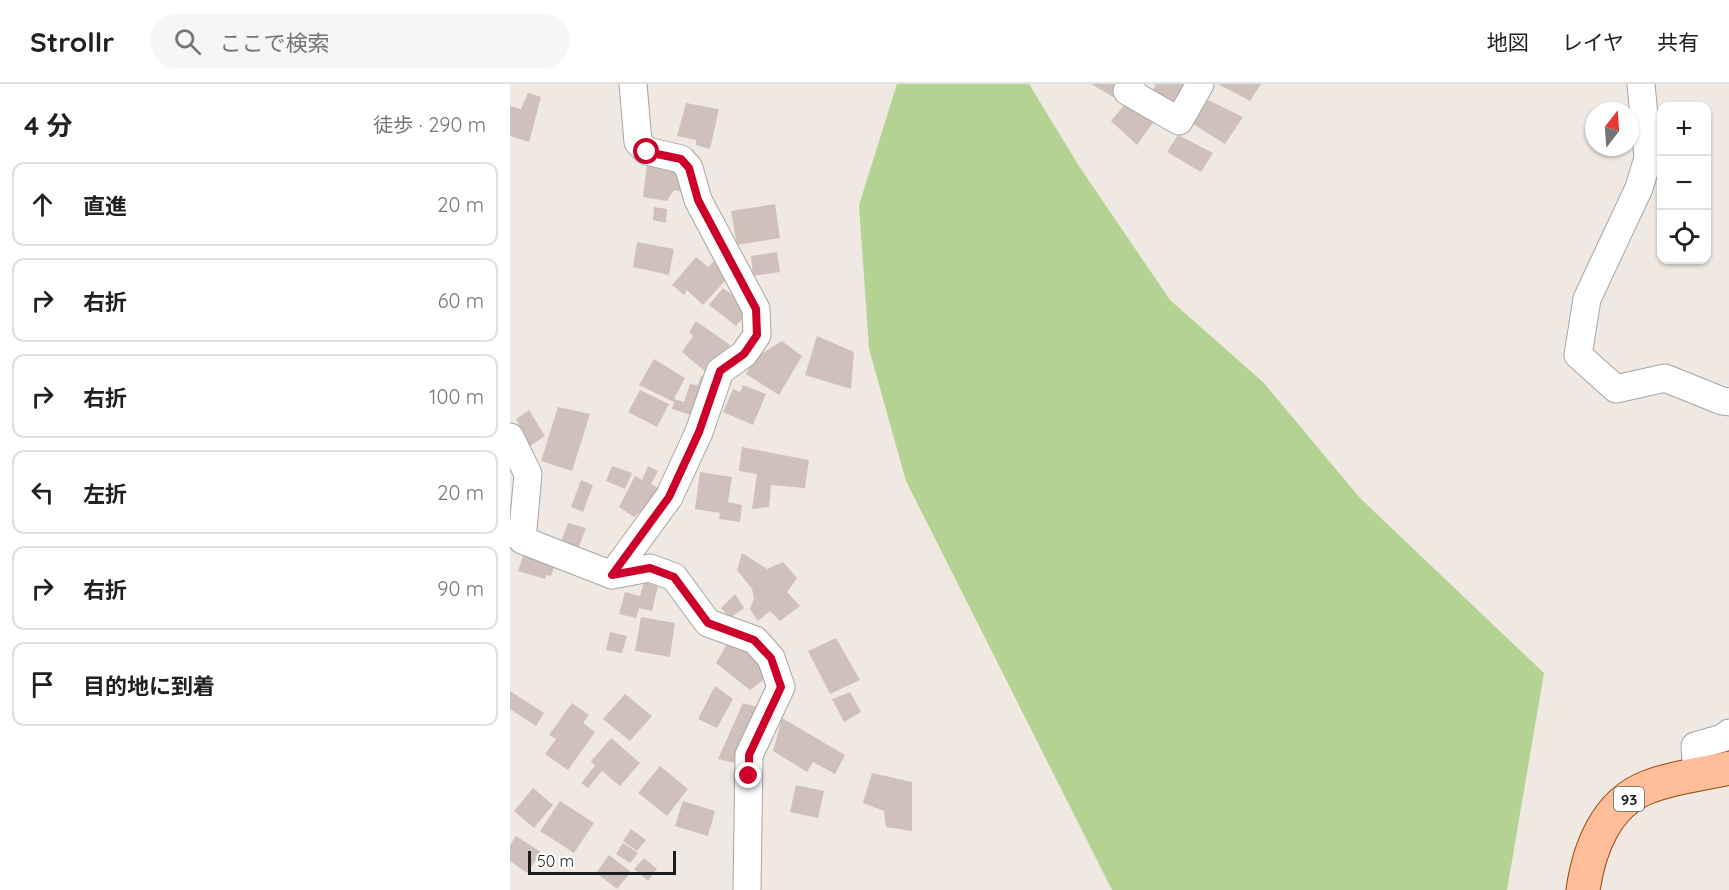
<!DOCTYPE html>
<html lang="ja">
<meta charset="utf-8">
<style>
:root{--surface:#fff;--page:#f6f6f6;--text:#202124;--muted:#757577;--line:#e0e0e0}
body{margin:0;font-family:Quicksand,"Noto Sans JP",sans-serif;background:var(--page);color:var(--text)}
.controls{position:absolute;right:18px;top:18px;display:grid;overflow:hidden;border-radius:12px;box-shadow:0 2px 4px #0004}
.controls button{width:54px;height:54px;display:grid;place-items:center;padding:0;border:0;border-bottom:2px solid var(--line);background:var(--surface);color:var(--text);font:30px sans-serif}
.compass{position:absolute;left:1075px;top:18px;width:54px;height:54px;border-radius:50%;background:var(--surface);box-shadow:0 2px 4px #0004;rotate:17deg}
.scale{position:absolute;left:18px;bottom:15px;width:148px;box-sizing:border-box;padding-left:6px;border:3px solid #1e1e1e;border-top:0;font-size:16px;line-height:21px;white-space:nowrap;color:#1e1e1e;-webkit-text-stroke:4px #fff;paint-order:stroke}
.stop{position:absolute;width:18px;height:18px;margin:-14px;border:4px solid #cc002b;border-radius:50%;background:#fff}
.stop.end{background:#cc002b;border-color:#fff;box-shadow:0 2px 6px #0008}
.list{margin:0;padding:0;list-style:none}
h2{display:flex;justify-content:space-between;align-items:center;height:78px;margin:0;padding:0 24px;font-size:26px}
h2 small{font-size:20px;font-weight:400;color:var(--muted)}
.list li{display:grid;grid-template-columns:39px 1fr auto;gap:18px;align-items:center;box-sizing:border-box;height:84px;margin:0 12px 12px;padding:0 12px;border:2px solid var(--line);border-radius:12px}
.list b{display:block;font-size:22px;white-space:nowrap}
.list em{font-size:20px;font-style:normal;color:var(--muted)}
.icon{flex:none;width:33px;height:33px;fill:none;stroke:currentColor;stroke-width:2;stroke-linecap:round;stroke-linejoin:round}
.map{position:relative;flex:none;width:1219px;height:806px;overflow:hidden}
header{display:flex;align-items:center;gap:36px;box-sizing:border-box;height:84px;padding:0 30px;background:var(--surface);border-bottom:2px solid var(--line)}
header strong{font-size:28px}
nav{display:flex;gap:33px;margin-inline-start:auto;font-size:21px}
.search{width:420px;height:54px;background:var(--page);display:flex;align-items:center;gap:15px;box-sizing:border-box;padding:0 21px;border-radius:33px;color:var(--muted);font-size:22px}
main{display:flex}
aside{flex:1;background:var(--surface)}
.map>svg:first-child{display:block}
</style>
<header>
<strong>Strollr</strong>
<div class="search"><svg class="icon" aria-label="search" viewBox="0 0 24 24"><circle cx="10" cy="10" r="6"/><path d="M15 15l6 6"/></svg>ここで検索</div>
<nav><a>地図</a><a>レイヤ</a><a>共有</a></nav>
</header>
<main>
<aside>
<h2>4 分<small>徒歩 · 290 m</small></h2>
<ul class="list">
<li><svg class="icon" aria-label="ahead" viewBox="0 0 24 24"><path d="M12 20V5M6 11l6-6 6 6"/></svg><div><b>直進</b></div><em>20 m</em></li>
<li><svg class="icon" aria-label="right" viewBox="0 0 24 24"><path d="M7 20v-9h11M14 6l5 5-5 5"/></svg><div><b>右折</b></div><em>60 m</em></li>
<li><svg class="icon" aria-label="right" viewBox="0 0 24 24"><path d="M7 20v-9h11M14 6l5 5-5 5"/></svg><div><b>右折</b></div><em>100 m</em></li>
<li><svg class="icon" aria-label="left" viewBox="0 0 24 24"><path d="M17 20v-9H6M10 6l-5 5 5 5"/></svg><div><b>左折</b></div><em>20 m</em></li>
<li><svg class="icon" aria-label="right" viewBox="0 0 24 24"><path d="M7 20v-9h11M14 6l5 5-5 5"/></svg><div><b>右折</b></div><em>90 m</em></li>
<li><svg class="icon" aria-label="arrive" viewBox="0 0 24 24"><path d="M6 21V4h12l-3 4 3 4H6"/></svg><div><b>目的地に到着</b></div></li>
</ul>
</aside>
<div class="map">
<svg width="1219" height="806" viewBox="0 0 1219 806">
<rect width="100%" height="100%" fill="#f0e9e3"/>
<path fill="#b4d393" d="M387,0H519L569,82L660,216L753,298L850,414L1034,589L997,806H602L396,397L359,265L349,121Z"/>
<g fill="#d0c0bb">
<path d="M581,0H614L605,14Z"/>
<path d="M646,0H676L669,28L642,9Z"/>
<path d="M708,0H751L740,17Z"/>
<path d="M18,9L31,13L19,58L0,52V22L11,25Z"/>
<path d="M621,13L648,32L627,61L601,37Z"/>
<path d="M698,16L733,33L715,60L683,40Z"/>
<path d="M176,19L209,25L200,65L186,61V56L167,52Z"/>
<path d="M668,51L703,69L691,88L657,68Z"/>
<path d="M137,79L173,86V108L164,106L157,117L133,113Z"/>
<path d="M265,120L270,154L227,161L221,127Z"/>
<path d="M144,123L157,125L156,139L143,136Z"/>
<path d="M127,158L164,165L159,191L123,183Z"/>
<path d="M267,168L270,188L243,192L241,172Z"/>
<path d="M186,173L198,183L206,175L221,190L193,221L177,206L174,211L162,201Z"/>
<path d="M213,204L241,225L226,242L199,221Z"/>
<path d="M186,237L220,261L198,290L172,268L183,252L179,248Z"/>
<path d="M307,252L344,268L341,305L295,291Z"/>
<path d="M272,257L292,272L269,311L236,290L244,274Z"/>
<path d="M144,275L175,294L164,315L174,318L180,300L188,301L191,292L203,297L191,334L162,325L164,318L129,301Z"/>
<path d="M233,301L256,310L243,341L213,328L223,305L230,308Z"/>
<path d="M130,306L159,320L147,343L118,328Z"/>
<path d="M48,323L80,330L62,387L31,377Z"/>
<path d="M19,326L35,352L20,362L6,335Z"/>
<path d="M232,363L299,376L295,404L261,401L259,423L242,425L247,390L229,387Z"/>
<path d="M102,382L122,389L115,405L96,397Z"/>
<path d="M138,382L148,387L141,400L156,408L141,433L133,425L124,433L109,423L125,392L132,396Z"/>
<path d="M190,388L222,393L218,418L232,421L230,438L209,435L210,429L185,425Z"/>
<path d="M71,396L83,401L73,428L61,423Z"/>
<path d="M58,439L76,444L68,465L51,458Z"/>
<path d="M15,466L45,480L41,492L36,491L35,495L8,487Z"/>
<path d="M232,469L257,485L273,478L287,494L277,508L290,522L270,537L260,527L248,537L240,525L244,514L242,505L227,486Z"/>
<path d="M134,498L148,502L142,527L129,524L126,534L109,530L115,508L130,512Z"/>
<path d="M225,510L234,524L220,534L211,524Z"/>
<path d="M131,533L165,539L160,573L125,567Z"/>
<path d="M100,548L117,552L112,569L96,566Z"/>
<path d="M221,553L251,570L256,594L240,606L206,579Z"/>
<path d="M326,554L350,596L320,610L298,567Z"/>
<path d="M205,602L223,615L207,644L188,635Z"/>
<path d="M0,607L34,629L26,642L0,625Z"/>
<path d="M340,608L351,628L334,638L322,615Z"/>
<path d="M115,610L142,632L120,657L93,635Z"/>
<path d="M62,619L79,631L73,639L85,648L58,686L35,670L46,655L39,651Z"/>
<path d="M233,619L247,623L232,681L208,675Z"/>
<path d="M272,634L335,671L325,690L303,678L297,688L263,667Z"/>
<path d="M101,654L130,679L110,702L92,687L78,704L71,699L85,682L81,677Z"/>
<path d="M150,682L178,705L157,732L128,709Z"/>
<path d="M362,689L402,698V747L376,743L374,727L353,719Z"/>
<path d="M286,701L314,707L308,734L280,728Z"/>
<path d="M23,704L43,721L24,744L4,727Z"/>
<path d="M50,717L84,739L64,769L30,747Z"/>
<path d="M173,717L205,727L198,752L165,742Z"/>
<path d="M121,745L136,756L127,767L113,757Z"/>
<path d="M6,752L31,768L17,789L0,777V761Z"/>
<path d="M113,759L128,769L120,779L106,770Z"/>
<path d="M99,771L121,788L107,805L86,789Z"/>
<path d="M134,774L147,785L138,797L124,785Z"/>
</g>
<g fill="none" stroke-linecap="round" stroke-linejoin="round">
<g stroke="#a5a5a5" stroke-width="29">
<g id="minor">
<path d="M621,0L617,7L669,37L690,0"/>
<path d="M1131,0L1138,74L1129,104L1077,215L1068,271L1106,305L1155,294L1212,317L1219,318"/>
<path d="M0,353L18,390L12,456L102,491L140,484L164,493L198,539L245,556L261,574L271,603L239,671L237,806"/>
<path d="M102,491L159,413L189,348L210,287L234,270L247,251L246,225L188,116L179,84L171,75L137,67L128,58L123,0"/>
<path d="M1187,691L1185,662L1213,654L1219,649"/>
</g>
</g>
<g stroke="#984500" stroke-width="35">
<path id="major" d="M1073,806C1079,765 1096,719 1138,703C1163,693 1193,690 1219,684"/>
</g>
<use href="#minor" stroke="#fff" stroke-width="27"/>
<use href="#major" stroke="#ffbd99" stroke-width="33"/>
</g>
<g fill="none" stroke-linecap="round" stroke-linejoin="round">
<path stroke="#cc002b" stroke-width="8" d="M137,68L171,75L179,84L188,116L246,225L247,251L234,270L210,287L189,348L159,413L102,491L140,484L164,493L198,539L244,556L261,574L271,603L239,671V692"/>
</g>
<g text-anchor="middle" dominant-baseline="central" stroke-width="4.5" stroke-linejoin="round" paint-order="stroke">
<rect fill="#fff" stroke="#626262" stroke-width="1.5" x="1104" y="703" width="30" height="24" rx="4.5"/>
<g font-size="15" font-weight="bold" fill="#1e1e1e">
<text x="1119" y="715">93</text>
</g>
</g>
</svg>
<div class="controls">
<button>+</button>
<button>−</button>
<button><svg class="icon" aria-label="locate" viewBox="0 0 24 24"><circle cx="12" cy="12" r="6"/><path d="M12 2v4M12 18v4M2 12h4M18 12h4"/></svg></button>
</div>
<svg class="compass" viewBox="-18 -18 36 36"><path d="M0-13l5 13h-10z" fill="#e53935"/><path d="M0 13l5-13h-10z" fill="#757577"/></svg>
<div class="scale">50 m</div>
<div class="stop" style="left:137px;top:68px"></div>
<div class="stop end" style="left:239px;top:692px"></div>
</div>
</main>
